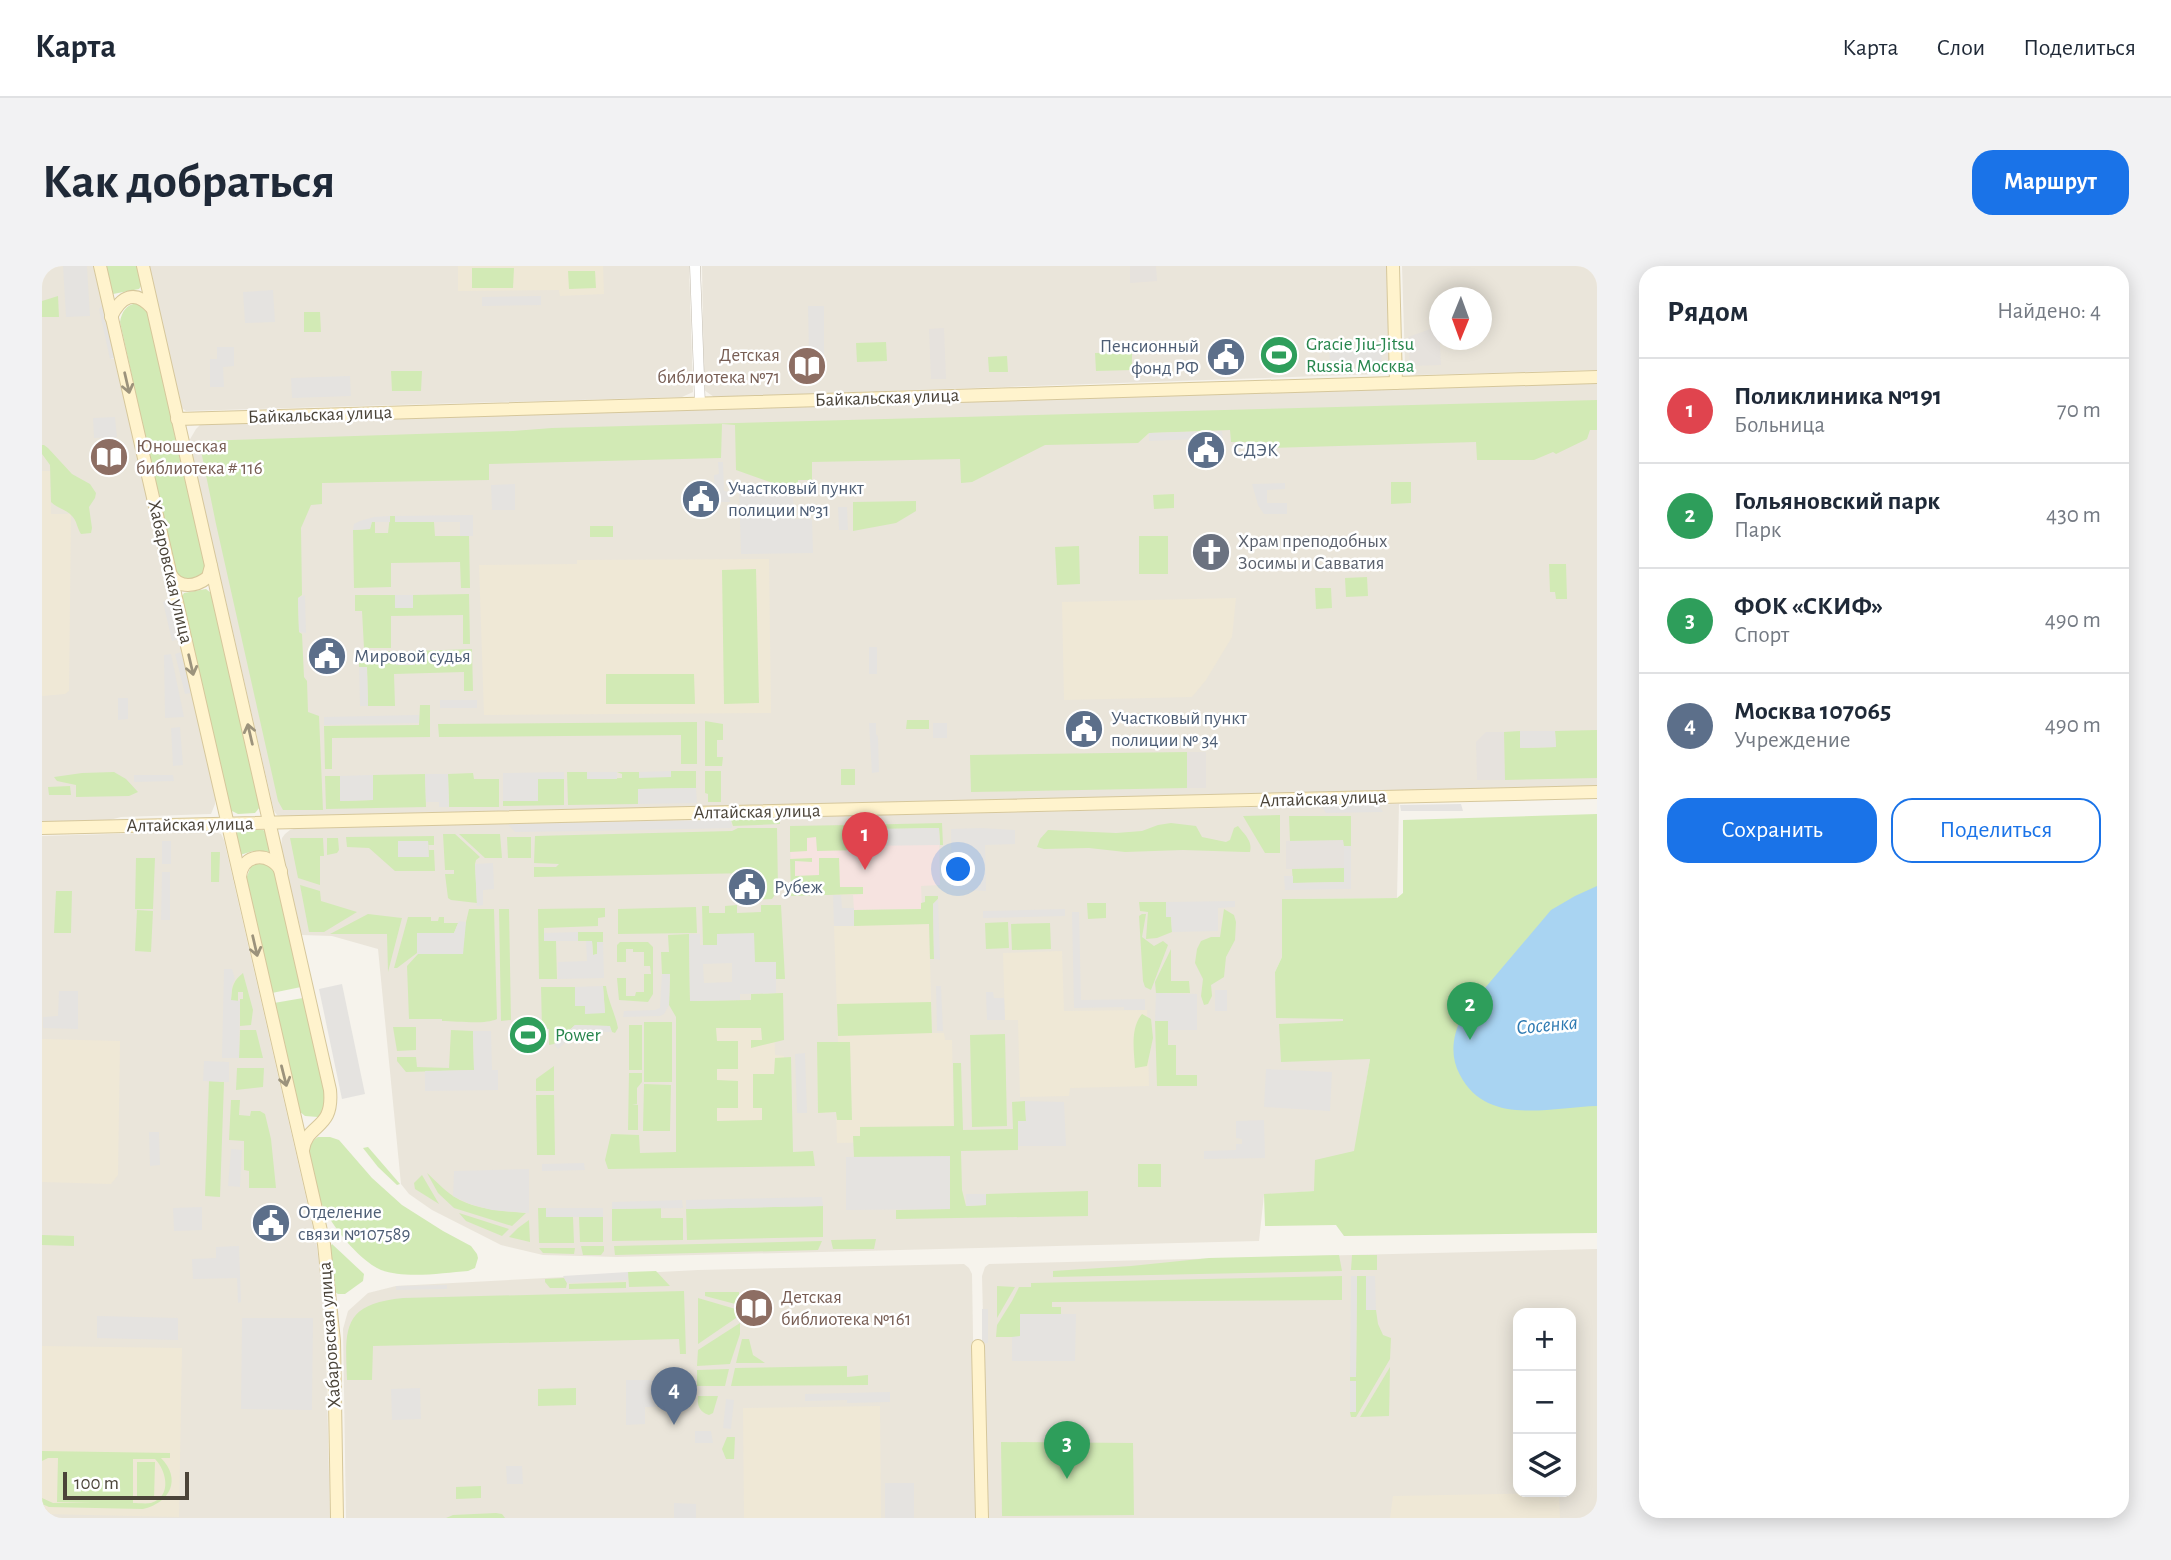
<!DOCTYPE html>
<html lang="ru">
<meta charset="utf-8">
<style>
:root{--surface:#fff;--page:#f2f2f3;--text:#1f2937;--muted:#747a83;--line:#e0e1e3;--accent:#1a73e8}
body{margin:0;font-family:"Alegreya Sans",sans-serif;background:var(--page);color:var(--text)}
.controls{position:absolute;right:21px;bottom:21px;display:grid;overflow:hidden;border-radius:14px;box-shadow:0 4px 18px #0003}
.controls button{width:63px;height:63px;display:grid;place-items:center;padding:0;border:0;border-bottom:2px solid var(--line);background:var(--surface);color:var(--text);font:35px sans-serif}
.compass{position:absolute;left:1387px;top:21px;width:63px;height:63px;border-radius:50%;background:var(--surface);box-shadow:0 4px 18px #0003;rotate:181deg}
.scale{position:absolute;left:21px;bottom:18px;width:126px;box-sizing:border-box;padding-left:7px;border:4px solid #4b4439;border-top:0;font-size:19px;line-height:24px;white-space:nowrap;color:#4b4439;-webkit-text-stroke:5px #fff;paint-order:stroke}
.you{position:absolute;left:917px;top:604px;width:24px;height:24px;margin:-18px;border:5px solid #fff;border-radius:50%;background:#1a73e8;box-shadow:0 0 0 10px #1a73e833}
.badge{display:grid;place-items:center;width:46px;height:46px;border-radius:50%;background:var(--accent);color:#fff;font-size:23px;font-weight:700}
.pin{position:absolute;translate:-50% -58px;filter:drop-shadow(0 2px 4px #0008)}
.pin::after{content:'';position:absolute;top:37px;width:24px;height:21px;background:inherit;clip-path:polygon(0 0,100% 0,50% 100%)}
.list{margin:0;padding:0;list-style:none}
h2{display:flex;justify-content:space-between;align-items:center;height:91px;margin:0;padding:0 28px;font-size:30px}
h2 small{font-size:23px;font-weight:400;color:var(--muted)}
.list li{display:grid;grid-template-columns:46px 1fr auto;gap:21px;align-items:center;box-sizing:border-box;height:105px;padding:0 28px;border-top:2px solid var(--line)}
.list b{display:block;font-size:26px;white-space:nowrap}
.list p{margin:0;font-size:23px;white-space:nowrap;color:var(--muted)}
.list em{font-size:23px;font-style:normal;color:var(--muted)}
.actions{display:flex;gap:14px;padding:21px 28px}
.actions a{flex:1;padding:16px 0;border:2px solid var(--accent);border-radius:21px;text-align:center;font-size:24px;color:var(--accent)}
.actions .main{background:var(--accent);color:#fff}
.icon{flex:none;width:38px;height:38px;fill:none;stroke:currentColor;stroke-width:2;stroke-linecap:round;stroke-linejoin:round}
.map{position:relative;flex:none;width:1555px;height:1252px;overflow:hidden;border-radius:21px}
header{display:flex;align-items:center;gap:42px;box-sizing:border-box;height:98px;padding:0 35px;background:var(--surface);border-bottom:2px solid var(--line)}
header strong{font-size:33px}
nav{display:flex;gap:38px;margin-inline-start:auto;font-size:24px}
.intro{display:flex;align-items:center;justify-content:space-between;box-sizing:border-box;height:168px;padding:0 42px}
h1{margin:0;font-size:49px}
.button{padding:18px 32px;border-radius:21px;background:var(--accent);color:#fff;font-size:24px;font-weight:700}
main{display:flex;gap:42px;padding:0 42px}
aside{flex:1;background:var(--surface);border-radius:21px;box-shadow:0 4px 18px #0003}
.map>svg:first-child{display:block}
</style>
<header>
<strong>Карта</strong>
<nav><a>Карта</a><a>Слои</a><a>Поделиться</a></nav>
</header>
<div class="intro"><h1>Как добраться</h1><a class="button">Маршрут</a></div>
<main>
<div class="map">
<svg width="1555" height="1252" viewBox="0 0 1555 1252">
<rect width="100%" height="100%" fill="#f6f3ec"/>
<g fill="#eae5da" fill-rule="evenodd">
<path d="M0,0H51L61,38L69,93L73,92L173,529V538L169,548L79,551L60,556L0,558Z"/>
<path d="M107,0H647L651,126L640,131L144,145L138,141Z"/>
<path d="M660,0H1346L1349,98L1338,108L672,131L662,124Z"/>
<path d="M1360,0H1555V104L1374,109L1366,107L1363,98ZM1398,32H1440V74H1398Z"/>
<path d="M1555,117V520L240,550L235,549L232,545L147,175L154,163L159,158L167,157Z"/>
<path d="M1357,538L1355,632L1240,633V691L1233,706L1301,753V793H1328L1313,885L1272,925L1222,929L1217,975L575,991L501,989L459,979L390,944L367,928L359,918L336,683L290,670L260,669L239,583L240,572L243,568L248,564L255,562Z"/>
<path d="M170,565L179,568L182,574L274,975L283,1042L288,1252H0V570Z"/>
<path d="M1555,983V1252H946L940,1010L943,1001L947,998ZM1476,1047H1529V1226H1476Z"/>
<path d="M922,998L927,1002L930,1008L934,1252H304L301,1063L306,1045L326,1027L354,1020L656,1004Z"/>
</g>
<g fill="#e6e2dd">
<path d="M1088,0H1114L1115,15L1088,17Z"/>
<path d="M1397,60L1399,99L1368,100L1366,71Z"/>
<path d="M902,62L904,113H889L887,63Z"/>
<path d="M1444,466H1462L1463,514H1435L1434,476Z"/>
<rect x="1145" y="486" width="19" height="36"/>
<path d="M1302,574V602L1244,603V575Z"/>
</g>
<g fill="#efe8d6">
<path d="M416,0H561L562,28L518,30L517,24L416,25Z"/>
<path d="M0,205H8L9,248H29L27,425L23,428L0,430Z"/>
<path d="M727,293L729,447L442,449L437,299L535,298V294Z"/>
<path d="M1194,332L1190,371L1164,414L1150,431L1022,434L1020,336Z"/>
<path d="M887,657L890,767H902L903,774H910L912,875L795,877L794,846L776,847L775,776H796L792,660Z"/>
<path d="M1020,685L1022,745L1105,744L1107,820L1028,822L1027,830L978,831L976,754H963L961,687Z"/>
<path d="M732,750L733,789L742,790L744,885L636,888L634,751Z"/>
<path d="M0,773L78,775L76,909L69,918L0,916Z"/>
<path d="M0,1080L140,1082L137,1251L0,1248Z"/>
<path d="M838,1140L839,1252H702L701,1142Z"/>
<path d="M1517,1227L1518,1252H1348L1351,1230Z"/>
</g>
<path fill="#f6e3e0" d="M897,562L898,619L879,620L880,643L812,644L811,629H792L749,615L748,565Z"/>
<g fill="#d2eab5" fill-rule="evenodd">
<path d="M64,0H95L99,20L97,23L71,28Z"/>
<path d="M430,2H472L471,22H430Z"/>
<path d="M526,5H553L554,22L527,23Z"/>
<path d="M16,30L17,51H0V35Z"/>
<path d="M95,37L107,46L136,185L164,302L161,308L146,315L134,309L78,56C80,45 84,39 95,37Z"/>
<path d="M262,46H278L279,66H262Z"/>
<path d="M844,76L845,95L815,96L814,77Z"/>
<path d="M1090,86V104L1054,105L1053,87Z"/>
<path d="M965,90L966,106H947L946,91Z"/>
<path d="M349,105H380L379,125H350Z"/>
<path d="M1555,134V164H1548L1545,173L1514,188L1511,186L1492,194H1435L1434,176L1227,182L1226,176H1189L1188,164L1107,167L1096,177L1003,179L930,216L919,217L918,193L770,196V214H756V226L694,204L693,159L680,158L679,192L447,198V214L280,217V238L269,239L259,262L260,329L256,332L257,366L260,368L262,411L265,415L266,446L277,450L281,544H241L236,535L174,258L157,175L471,165L510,162Z"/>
<path d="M0,179H2L6,182L30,208L48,218L54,227L53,232L47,241L50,262L49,267L39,268C35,262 35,255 30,250C25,244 15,242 9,236L8,199L0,188Z"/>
<path d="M1349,216H1369V237L1349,238Z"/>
<path d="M1132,228V242L1112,243L1111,229Z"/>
<path d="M874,235V245L854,257L811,265V236Z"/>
<path d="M348,250H353L354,256H392L393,270H427L428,322H419L418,296L349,297V321L312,322L311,264L328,263L329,256H333V267H346Z"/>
<rect x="548" y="260" width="23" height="11"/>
<rect x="1097" y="270" width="29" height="38"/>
<path d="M1037,280L1038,318L1015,319L1013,281Z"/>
<path d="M1507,298H1524L1525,333H1514L1513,326H1508Z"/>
<path d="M714,303L717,437L682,438L680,304Z"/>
<path d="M1325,311L1326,330L1304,331L1303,312Z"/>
<path d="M1273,322H1289L1290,342L1274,343Z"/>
<path d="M164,323L169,327L217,535L218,541L213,547L196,548L188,544L139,332L142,327Z"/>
<path d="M427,328L428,378H421V349L349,350V382H322L320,345H313V329H353V342H371V329Z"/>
<path d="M430,383L431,425H422V406L352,408L353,440H326L325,402L317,401V386L354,385V399H373V385Z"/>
<path d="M564,408H652L653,438H564Z"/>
<path d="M378,439H388V471L290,472V503H283L282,460L377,459Z"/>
<path d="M865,454H887V463H864Z"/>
<path d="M663,455L681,458V474H675V491H681L680,500H663Z"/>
<path d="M655,456V498H639V469L397,471L396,458Z"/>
<path d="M1555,464V512L1463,514L1462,466L1478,465L1479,482L1514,481L1513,465Z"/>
<path d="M1145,486V522L929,526L928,489Z"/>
<rect x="799" y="503" width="14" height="16"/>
<path d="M629,505H654V522L597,523L596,538L526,539L525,506H545L546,513L580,512V508L575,506H597V511H629Z"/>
<path d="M663,505H679V536H666V528L663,527Z"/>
<path d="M72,506L84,513L96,526L87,530L34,531V519L15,515L12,511L40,507Z"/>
<path d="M431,507L432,513H457V541H407L406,508Z"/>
<path d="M383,508L384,541L284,543L283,510H298L299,535L331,534V509Z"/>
<path d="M496,513H522V539L461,540V535H496Z"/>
<path d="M28,520L29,529H7L6,521Z"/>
<path d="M1555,548V967L1302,970L1294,959L1223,960L1222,928L1272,925L1273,894L1312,885L1328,793L1239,796L1237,758L1301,755V753L1234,752L1233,706L1240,691V633L1355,632L1361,627V554Z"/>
<path d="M1238,549V587H1223L1201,550Z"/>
<path d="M1247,550H1309V580H1302L1301,574L1248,575Z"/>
<path d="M738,553V558L691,560L689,554Z"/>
<path d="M900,557L901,579H898L897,562L818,564V584L775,585L774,571L765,572V585L748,586V560L807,559L809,564L811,563V559Z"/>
<path d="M1129,557L1154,560L1160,571L1184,576L1188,574L1192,562L1196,560C1202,568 1211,575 1208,586H1203L1141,584L1083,586L1047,582L1002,583L995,581L998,573L1006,564L1074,567L1100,565L1116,559Z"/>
<path d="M696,562H735L736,624L730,633L704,634V629H713L712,607L492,611V601H514L517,598L492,597L493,570L690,565Z"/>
<path d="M196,564H221L224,566L229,586L211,585L198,589L193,566Z"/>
<path d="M401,568H413L438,591L434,594L433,598L435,637L409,634L406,632L403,608H412V604H403Z"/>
<path d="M417,568H458L460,592H443Z"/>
<path d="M392,570V579H386V575L387,590V584H392L393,605H353L327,582L305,581L304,571Z"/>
<path d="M465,571H489V592H466Z"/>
<path d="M248,572H281L282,590H278V619L256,612Z"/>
<path d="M285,572H296L297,584L295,587L285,589Z"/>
<path d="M169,586H178L177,616H169Z"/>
<path d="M94,592H113L111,643H93Z"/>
<path d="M770,592V596L753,595V610L777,609V592H797L798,621H821V628L749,630L748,593Z"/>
<path d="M217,596L227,599L233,607L259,721L230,727L204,613L209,600Z"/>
<path d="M1302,602V616L1251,617L1250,603Z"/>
<path d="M258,619L278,625L279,635L315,646L282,666H267Z"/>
<path d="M14,625H30L29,667H12Z"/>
<path d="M883,630H896V633L891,638L892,693H888L887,658L812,660V644L879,643V637L883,636Z"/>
<path d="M1097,636H1124V650L1129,651L1130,666L1115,672L1104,673L1106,646L1098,645Z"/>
<path d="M1045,637H1064V652L1046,653Z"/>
<path d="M695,639V647L719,646V639H739L743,713H734L733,696L713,697L675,668V679H661L660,640H667V647H683V640Z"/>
<path d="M654,641L655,667L576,668V643Z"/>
<path d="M563,642V651L556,652V660L502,662V675H514L515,713H497L496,643Z"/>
<path d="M427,643H452L455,753C442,759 416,755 400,755V753H367L365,700L376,688H420L421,669Z"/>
<path d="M457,643H467L469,754L459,755Z"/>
<path d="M1182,643L1192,649L1194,656L1193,674L1184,691L1182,711L1169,719L1170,730L1166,738L1162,739L1159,730L1161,713L1153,697L1155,683L1159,675L1169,671H1178Z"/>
<path d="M95,644L111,645L109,686L93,685Z"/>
<path d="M326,648L360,652L346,706L345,668H288Z"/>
<path d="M1100,648H1104L1100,671L1112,680L1121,675L1126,679L1109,724L1103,721L1101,715L1097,650Z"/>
<path d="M366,651H389V655H396L397,651H402V657H416L412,667H375V687L355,702H352Z"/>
<path d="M966,656L967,682L944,683L943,657Z"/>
<path d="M1008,657L1009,683L970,684L969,658Z"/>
<path d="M536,666H561V676H555V688L551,689L550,675H536Z"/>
<path d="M647,668L648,735L709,734V728L741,727L742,774L709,782V774H720L719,762H674L675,775H696V803H675V814L696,815V842H675V855L720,854V842H711V808H732L733,792L749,791L751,886L771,885L773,900L566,903L563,894L569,868L597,869L598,887L634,886V751L627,739L628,708H620L619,686H627L626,669Z"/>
<path d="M578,676H606L611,681V728L606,736L577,734L575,712H584V730H593L594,726H602V708H609L608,700H602V686H591V683H584V696H575V679Z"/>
<path d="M1129,683V715H1147L1148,727H1114L1113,716Z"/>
<path d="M201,707L211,744L209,759L198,760V733H201V726H196V735H189C190,722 190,716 201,707Z"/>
<path d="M561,720H564C566,735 573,747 576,762L573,767L570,766L567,760L533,759L512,778L507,779V763L500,762L499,721H533V740H543V747H563Z"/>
<path d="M261,732L285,834L282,847L276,851L263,850L257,845L232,737Z"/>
<path d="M889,736L890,767L796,770L795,738Z"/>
<path d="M1100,748L1109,753L1111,772L1105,800L1093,802C1092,785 1088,762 1100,748Z"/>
<path d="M1113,755H1126V779H1134V809H1155V820H1115Z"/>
<rect x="602" y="756" width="28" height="60"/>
<rect x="587" y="759" width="13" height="45"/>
<path d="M351,761H374V784L355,785Z"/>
<path d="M198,764H214L221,792H197Z"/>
<path d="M409,764L431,765L432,804L364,806L355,795V791H374L375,801L407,802Z"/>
<path d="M963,768L965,860L930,861L928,769Z"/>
<path d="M775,776H808L810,854H795L794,846L776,847Z"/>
<path d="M911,797H919L921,864L971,863L970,836L983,835L984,855L976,856V884L919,885L920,924L924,940L944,939V928L1046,925V950L854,953V944L908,943V891H812L811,870H818V861L912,860Z"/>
<path d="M512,800V825H494V813Z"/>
<path d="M195,802H222L221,821L194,824Z"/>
<path d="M587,807H600V816L595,822V838H590L596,839V864H586Z"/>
<path d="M167,815L182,816L178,931L163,930Z"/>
<path d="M602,818L629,819L628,865H601Z"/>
<path d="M494,829H512L513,889H495Z"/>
<path d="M189,834H198L197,849L208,850L209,845H218L223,848L229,873L234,922H207V905L202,904V875L187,874Z"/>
<path d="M276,871H288L297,874L330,912L360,939L401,965L429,980L435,988L436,992L433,1002L426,1005C401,1007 363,1013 339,1004C316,994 285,955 277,931C274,922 273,913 270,904C267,891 262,880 276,871Z"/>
<path d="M326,881L358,918L355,919L336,901L321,882Z"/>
<rect x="1096" y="898" width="23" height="23"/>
<path d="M385,907C394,915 402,924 411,930C432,944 460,945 484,947L470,960L412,942L396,927Z"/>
<path d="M380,909L397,938L373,923L372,917Z"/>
<path d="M781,940V971L645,974L644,943Z"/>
<path d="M496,942H504L505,951H531L532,977H497Z"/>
<path d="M619,942V952H641V974L570,975V943Z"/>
<path d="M417,947L467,963L460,970L424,955Z"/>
<path d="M537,951H561V976H538Z"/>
<path d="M487,954L488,976L467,971L476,962Z"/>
<path d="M0,969L32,970V980L0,979Z"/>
<path d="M834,973L832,983H791L789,974Z"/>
<path d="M780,975L776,984L573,989L572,980Z"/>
<path d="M290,978L322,1008L321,1015L303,1028H296L293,1026L287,982Z"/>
<path d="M539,980H562V985L559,989H541Z"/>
<path d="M497,982H533L532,988L501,987Z"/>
<path d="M1297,989L1300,1005L1011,1011V1005L1089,1000L1167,992Z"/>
<path d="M1310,989H1335V1004H1309Z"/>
<path d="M614,1005L628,1020L587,1021L586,1006Z"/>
<path d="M1300,1010V1034L1010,1036V1041H1019V1048H979L978,1071H954L955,1059L970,1035L977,1021H989V1017Z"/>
<path d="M1315,1010H1324V1044H1334L1336,1058L1341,1069L1349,1072L1348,1093L1314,1151H1309L1308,1146H1314V1115H1308V1111H1314Z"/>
<path d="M522,1012L525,1017L524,1022H508L503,1016V1013Z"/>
<path d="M584,1016V1022L527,1023V1018Z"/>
<path d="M955,1020L973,1021L955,1052Z"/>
<path d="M642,1025L644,1088H638L637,1073L331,1080L330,1114H305C303,1062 300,1038 361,1032Z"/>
<path d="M663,1026H697V1039L663,1030Z"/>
<path d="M656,1032L697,1044V1050L656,1078Z"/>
<path d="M698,1057V1068L688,1098L655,1100L656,1084Z"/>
<path d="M700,1073H707L711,1089L723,1097H694Z"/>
<path d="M805,1100V1111L826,1109V1119L689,1120L693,1102Z"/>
<path d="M1348,1101L1347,1150L1318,1151Z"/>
<path d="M687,1103L683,1120H655V1104Z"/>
<path d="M534,1122V1139L496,1140V1123Z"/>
<path d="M656,1130H676L671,1147L667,1149C657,1146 655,1139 656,1130Z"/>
<path d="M685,1171H693L692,1193H684L680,1183Z"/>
<path d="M959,1176L1091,1177L1092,1249L960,1250Z"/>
<path d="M0,1185L128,1187V1192H119C140,1213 128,1237 101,1243L7,1241L0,1238V1232L11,1237L51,1236H15L16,1192H6L0,1195ZM91,1193H113C124,1204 131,1230 109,1237C104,1238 96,1237 91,1237Z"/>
<path d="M95,1196H113L112,1234L95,1233Z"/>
<path d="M439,1220V1232L414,1233V1221Z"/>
<path d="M454,1247L460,1248L463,1252H404L411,1249Z"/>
</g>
<g fill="#e5e3e0" fill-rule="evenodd">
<path d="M21,0H45L48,50L24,51Z"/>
<path d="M231,24L233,56L203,57L201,26Z"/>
<path d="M499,30V39L440,40V31Z"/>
<path d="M61,38L73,92L68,93L57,43Z"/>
<path d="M766,40H782V91H767Z"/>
<path d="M175,81H192V100L181,101L182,121H168V93H175Z"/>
<path d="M1339,81L1340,97L1288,99L1287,82Z"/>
<path d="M308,110L309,130L250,132L249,112Z"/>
<path d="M73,151L75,171L52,172L51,152Z"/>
<path d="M1180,165L1181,172L1107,175V167Z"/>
<path d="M676,196H681L682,225L687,226L688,236H673L672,209L677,208Z"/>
<path d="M1243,217V223L1225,224V237H1245V248H1222L1216,239L1210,218Z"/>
<path d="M473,218V244H450L449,219Z"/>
<path d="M697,220L732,221L751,230L752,253H770L771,287L699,288Z"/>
<path d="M796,241H805L806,264H797Z"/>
<path d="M431,249V270H418V256H353V250Z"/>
<path d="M348,250V256H330L328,263L311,264L312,258L318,255L332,251Z"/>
<path d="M263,329L264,367L257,366L256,332Z"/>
<rect x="353" y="329" width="18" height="13"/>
<path d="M128,334L137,373L130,375L121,336Z"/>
<rect x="827" y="381" width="8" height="27"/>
<rect x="354" y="385" width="19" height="14"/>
<path d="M139,386L149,427L143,428L133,388Z"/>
<path d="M129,388L142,451L123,452L122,389Z"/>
<path d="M317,401H325L326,440H318Z"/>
<path d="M76,432H86V453L76,454Z"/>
<rect x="398" y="434" width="37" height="8"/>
<path d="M377,449V457L282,459V451Z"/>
<path d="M827,457H834V468L836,471L837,506L830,507Z"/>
<rect x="891" y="457" width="14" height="15"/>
<path d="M138,461L141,499L131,500L129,462Z"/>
<path d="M1478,465H1513L1514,481L1478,482Z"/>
<path d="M629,505V511L597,512V506Z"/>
<path d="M522,506V513H496V535H461V507Z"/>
<rect x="545" y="506" width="30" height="7"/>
<path d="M383,508H406L407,541H397V536H384Z"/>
<path d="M92,509H131L132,515L92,516Z"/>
<path d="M331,509V534L298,535V510Z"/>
<path d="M654,522L655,537L596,538V523Z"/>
<path d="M1419,538L1421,545H1359L1358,539Z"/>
<path d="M1337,539L1341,546L1284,547L1280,541Z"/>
<path d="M689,554L690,562L545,565L473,566L466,558Z"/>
<path d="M897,562L898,579L818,580V563Z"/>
<path d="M939,562L973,564V578L943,579L944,625L910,623L909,563Z"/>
<rect x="120" y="575" width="9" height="23"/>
<path d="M356,575H386L387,591H356Z"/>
<path d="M1302,580H1309V623L1243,624L1242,610H1251V617L1302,616Z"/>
<path d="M451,597L452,623L441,624V639L435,640L433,598Z"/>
<path d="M120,606H128V654H119Z"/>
<path d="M791,629H799L800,642H812V660H792Z"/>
<path d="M896,633L898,694L892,693L891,638Z"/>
<path d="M1193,635V641L1176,642V665L1130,666L1129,651H1124V636Z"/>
<path d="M1023,643V650L941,652V645Z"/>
<path d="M1030,646H1037L1039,734L1103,733V744H1082V741L1032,742Z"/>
<path d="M417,655L424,656L421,688H376L375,687V667H412Z"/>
<path d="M536,666V675H502V667Z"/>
<path d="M712,667L713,696H734V727L698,728V734L648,735L647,668H658V679H675V668ZM690,697V716L662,717L661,698Z"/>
<path d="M544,675H550L551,689L555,688V676H561L562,712L516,713V696L545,695Z"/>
<path d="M182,703H190L193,713L190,719L189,734L198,735L197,792H180Z"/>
<path d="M620,708H628L627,739L622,748L618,750L581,751L582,745L613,744L618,742Z"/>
<path d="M300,718L323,828L300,833L277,723Z"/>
<path d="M561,720L563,747L543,748V740H533V721Z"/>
<path d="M894,720H899L901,765H895Z"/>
<rect x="1173" y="724" width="12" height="21"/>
<path d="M17,725H36V763L1,762V751L16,750Z"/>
<path d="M944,726H951L952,732H962L963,754H945Z"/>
<path d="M1114,727L1155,728V764H1126V755H1113Z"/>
<path d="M533,759L568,760L570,766H534L516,783L512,778Z"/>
<path d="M431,765H449L450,804H456V824L383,825V805L432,804Z"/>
<path d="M763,787L765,847H755L753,788Z"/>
<path d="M162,795L187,796V816L161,815Z"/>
<path d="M1224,803L1290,806L1288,845L1222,841Z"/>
<path d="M983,835L1022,836L1024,880H976V855H984Z"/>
<path d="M1222,854L1223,892L1162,893V885L1194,884V878H1200V873L1194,872V855Z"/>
<path d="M107,866H117L118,899L108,900Z"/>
<path d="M189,883L200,884L198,921L186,920Z"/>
<path d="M908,890V943L804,944V891Z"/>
<path d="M542,897L543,904L500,905V898Z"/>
<path d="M487,903V947L450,944L428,938L411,930L412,905Z"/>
<path d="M924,928H944V939L924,940Z"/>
<path d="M780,931L781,940L644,943V934Z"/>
<path d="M640,934L641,942L570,943V936Z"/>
<path d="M160,941V964L132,965L131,942Z"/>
<rect x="504" y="942" width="57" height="9"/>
<path d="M197,980L199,1036L196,1037L195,1012L151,1013L150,993L174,992V981Z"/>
<path d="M586,1006V1014L525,1017L521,1010Z"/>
<path d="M1309,1010H1315L1314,1111H1308Z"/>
<path d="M1324,1010H1333L1334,1044H1324Z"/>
<path d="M405,1019V1023L354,1024V1020Z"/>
<rect x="940" y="1043" width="6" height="34"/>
<path d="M978,1048H1034L1033,1095H970V1071L978,1070Z"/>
<path d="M55,1050L136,1052V1074L55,1072Z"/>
<path d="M200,1052H271L270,1144L199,1143Z"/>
<path d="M647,1112L648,1129H627V1113Z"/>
<path d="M584,1114H614V1141H603V1158L584,1159Z"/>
<rect x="1308" y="1115" width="6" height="31"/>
<path d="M378,1122L379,1153L350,1154L349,1123Z"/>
<path d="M848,1126V1136L805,1137V1134L763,1135V1128Z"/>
<path d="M684,1133L692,1134L689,1163L681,1162Z"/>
<path d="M653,1165H669L671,1177H653Z"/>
<path d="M464,1200H480L481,1218H465Z"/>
<rect x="843" y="1217" width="29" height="35"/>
<path d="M632,1237L654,1238V1252H632Z"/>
</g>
<path fill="#a9d4f2" d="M1555,620V840C1508,841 1445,861 1418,809C1407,789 1411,768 1421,748L1509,644L1533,630Z"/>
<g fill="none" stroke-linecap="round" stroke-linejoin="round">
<g stroke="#c2bbae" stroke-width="11">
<path id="street" d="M653,0L658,138"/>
</g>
<g stroke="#d6c79b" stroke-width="14">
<g id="secondary">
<path d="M58,0L282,978L292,1075L295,1252"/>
<path d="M101,0L288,824C292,865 265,856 261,884"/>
<path d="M1351,0L1354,117"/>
<path d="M69,51C79,30 93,23 110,42"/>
<path d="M135,153L1555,111"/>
<path d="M129,309C137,323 154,321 166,311L169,300"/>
<path d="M0,562L1555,526"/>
<path d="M198,611C200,587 228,585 239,605"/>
<path d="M936,1080L940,1252"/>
</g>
</g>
<use href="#street" stroke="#fff" stroke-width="10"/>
<use href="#secondary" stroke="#fff3cd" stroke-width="12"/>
</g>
<defs><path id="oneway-shaft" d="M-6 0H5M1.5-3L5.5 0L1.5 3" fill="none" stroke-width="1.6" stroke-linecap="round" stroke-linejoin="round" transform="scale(1.75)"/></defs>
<g stroke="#9c937c">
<use href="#oneway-shaft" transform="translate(85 117) rotate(77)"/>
<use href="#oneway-shaft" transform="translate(149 399) rotate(77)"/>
<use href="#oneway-shaft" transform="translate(208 468) rotate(-103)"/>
<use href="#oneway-shaft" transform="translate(213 680) rotate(77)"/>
<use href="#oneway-shaft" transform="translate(242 810) rotate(76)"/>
</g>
<defs>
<g id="stadium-disc" transform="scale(2.0125)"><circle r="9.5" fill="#2e9e5b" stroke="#fff"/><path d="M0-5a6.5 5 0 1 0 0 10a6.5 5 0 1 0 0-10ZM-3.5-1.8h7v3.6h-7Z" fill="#fff"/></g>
<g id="civic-disc" transform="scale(2.0125)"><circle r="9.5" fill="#5c6f8a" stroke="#fff"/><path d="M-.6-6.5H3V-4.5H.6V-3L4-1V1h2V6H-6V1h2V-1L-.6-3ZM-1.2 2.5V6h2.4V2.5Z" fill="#fff"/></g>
<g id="library-disc" transform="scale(2.0125)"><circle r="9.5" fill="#8d6e63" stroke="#fff"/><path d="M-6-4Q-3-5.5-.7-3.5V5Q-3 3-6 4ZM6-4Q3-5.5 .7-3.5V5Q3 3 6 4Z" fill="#fff"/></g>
<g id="church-disc" transform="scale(2.0125)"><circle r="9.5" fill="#6b7280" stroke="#fff"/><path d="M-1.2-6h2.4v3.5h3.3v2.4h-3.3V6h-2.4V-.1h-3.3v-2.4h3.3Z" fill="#fff"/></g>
</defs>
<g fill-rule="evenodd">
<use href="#stadium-disc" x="1237" y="89"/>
<use href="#civic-disc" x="1184" y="91"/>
<use href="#library-disc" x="765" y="100"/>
<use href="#civic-disc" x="1164" y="184"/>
<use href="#library-disc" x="67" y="191"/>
<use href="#civic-disc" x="659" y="233"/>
<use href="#church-disc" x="1169" y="286"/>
<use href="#civic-disc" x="285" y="390"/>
<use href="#civic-disc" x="1042" y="463"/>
<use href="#civic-disc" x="705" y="621"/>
<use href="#stadium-disc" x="486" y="769"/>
<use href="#civic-disc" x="229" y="957"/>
<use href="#library-disc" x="712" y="1042"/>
</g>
<g text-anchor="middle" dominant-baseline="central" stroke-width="5" stroke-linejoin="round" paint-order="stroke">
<g font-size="19" fill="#27864d" stroke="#fff" text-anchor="start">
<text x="1264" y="78">Gracie Jiu-Jitsu<tspan x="1264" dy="22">Russia Москва</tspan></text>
<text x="513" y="769">Power</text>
</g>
<g font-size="19" fill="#4e5e75" stroke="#fff" text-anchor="start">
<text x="1157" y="80" text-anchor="end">Пенсионный<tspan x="1157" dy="22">фонд РФ</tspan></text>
<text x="1191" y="184">СДЭК</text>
<text x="686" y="222">Участковый пункт<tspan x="686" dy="22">полиции №31</tspan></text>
<text x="312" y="390">Мировой судья</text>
<text x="1069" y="452">Участковый пункт<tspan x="1069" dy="22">полиции № 34</tspan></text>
<text x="732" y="621">Рубеж</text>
<text x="256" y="946">Отделение<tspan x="256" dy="22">связи №107589</tspan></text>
</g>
<g font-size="19" fill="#785e54" stroke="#fff" text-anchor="start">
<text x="738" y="89" text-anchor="end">Детская<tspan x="738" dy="22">библиотека №71</tspan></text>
<text x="94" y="180">Юношеская<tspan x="94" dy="22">библиотека # 116</tspan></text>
<text x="739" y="1031">Детская<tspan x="739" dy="22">библиотека №161</tspan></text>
</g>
<g font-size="19" fill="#4b4439" stroke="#fff">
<text transform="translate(845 132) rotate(-2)">Байкальская улица</text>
<text transform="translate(278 149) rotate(-2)">Байкальская улица</text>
<text transform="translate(128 306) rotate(77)">Хабаровская улица</text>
<text transform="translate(1281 533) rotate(-2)">Алтайская улица</text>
<text transform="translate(715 546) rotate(-1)">Алтайская улица</text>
<text transform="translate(148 559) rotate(-1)">Алтайская улица</text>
<text transform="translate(288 1069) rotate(-94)">Хабаровская улица</text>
</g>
<g font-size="19" fill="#5b616d" stroke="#fff" text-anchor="start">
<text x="1196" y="275">Храм преподобных<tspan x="1196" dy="22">Зосимы и Савватия</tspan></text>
</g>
<g font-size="21" font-style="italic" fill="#2e7ab2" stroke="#fff">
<text transform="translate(1505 759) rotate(-5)">Сосенка</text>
</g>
</g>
</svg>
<div class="controls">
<button>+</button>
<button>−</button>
<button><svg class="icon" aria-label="layers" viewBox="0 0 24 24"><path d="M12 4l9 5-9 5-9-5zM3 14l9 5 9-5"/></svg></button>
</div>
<svg class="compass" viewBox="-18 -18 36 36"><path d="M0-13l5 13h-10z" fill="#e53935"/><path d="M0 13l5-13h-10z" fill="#747a83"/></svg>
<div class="scale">100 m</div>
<div class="you"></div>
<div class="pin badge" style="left:823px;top:604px;background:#e0444e">1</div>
<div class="pin badge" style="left:1428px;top:774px;background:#2e9e5b">2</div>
<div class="pin badge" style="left:1025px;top:1213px;background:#2e9e5b">3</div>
<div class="pin badge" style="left:632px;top:1159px;background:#5c6f8a">4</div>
</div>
<aside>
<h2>Рядом<small>Найдено: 4</small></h2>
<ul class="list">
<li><span class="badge" style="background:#e0444e">1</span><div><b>Поликлиника №191</b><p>Больница</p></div><em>70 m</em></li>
<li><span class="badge" style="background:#2e9e5b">2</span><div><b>Гольяновcкий парк</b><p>Парк</p></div><em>430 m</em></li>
<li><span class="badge" style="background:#2e9e5b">3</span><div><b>ФОК «СКИФ»</b><p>Спорт</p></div><em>490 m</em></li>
<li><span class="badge" style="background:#5c6f8a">4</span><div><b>Москва 107065</b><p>Учреждение</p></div><em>490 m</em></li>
</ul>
<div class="actions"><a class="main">Сохранить</a><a>Поделиться</a></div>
</aside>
</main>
